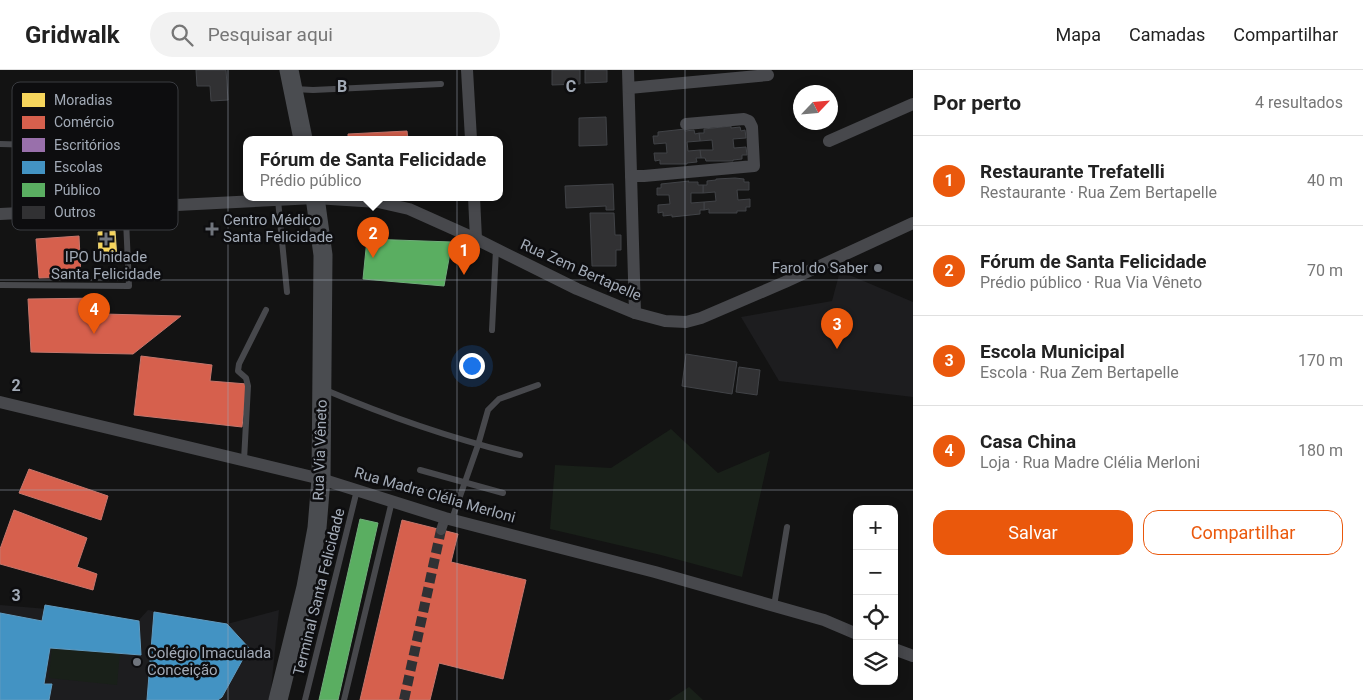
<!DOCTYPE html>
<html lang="pt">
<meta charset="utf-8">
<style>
:root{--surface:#fff;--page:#f2f2f2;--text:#222;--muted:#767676;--line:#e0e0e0;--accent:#ea580c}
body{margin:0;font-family:Roboto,sans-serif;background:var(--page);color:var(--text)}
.controls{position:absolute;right:15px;bottom:15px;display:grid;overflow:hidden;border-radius:10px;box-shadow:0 2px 12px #0003}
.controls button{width:45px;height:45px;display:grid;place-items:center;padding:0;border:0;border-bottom:1px solid var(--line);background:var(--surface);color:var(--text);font:25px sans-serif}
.compass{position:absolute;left:793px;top:15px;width:45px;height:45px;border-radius:50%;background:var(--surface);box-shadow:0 2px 12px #0003;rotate:64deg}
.you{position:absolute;left:471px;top:295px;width:18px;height:18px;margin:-12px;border:4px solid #fff;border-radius:50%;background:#1a73e8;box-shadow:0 0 0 8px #1a73e833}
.badge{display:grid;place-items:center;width:32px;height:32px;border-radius:50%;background:var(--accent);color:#fff;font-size:16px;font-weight:700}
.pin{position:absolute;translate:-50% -41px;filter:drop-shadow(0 1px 2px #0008)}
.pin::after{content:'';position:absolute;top:26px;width:18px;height:15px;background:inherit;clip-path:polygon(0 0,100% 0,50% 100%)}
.popup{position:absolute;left:243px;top:66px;width:260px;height:65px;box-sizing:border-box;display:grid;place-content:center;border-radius:10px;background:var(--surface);filter:drop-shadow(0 1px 4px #0005);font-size:16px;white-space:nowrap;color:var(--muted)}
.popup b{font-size:19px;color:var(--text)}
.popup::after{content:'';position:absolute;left:50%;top:100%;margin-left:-10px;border:10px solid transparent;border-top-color:var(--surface)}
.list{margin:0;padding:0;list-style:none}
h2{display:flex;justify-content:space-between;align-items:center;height:65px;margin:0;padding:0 20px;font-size:21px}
h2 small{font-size:16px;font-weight:400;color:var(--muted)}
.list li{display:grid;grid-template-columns:32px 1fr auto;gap:15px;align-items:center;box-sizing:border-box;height:90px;padding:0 20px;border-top:1px solid var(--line)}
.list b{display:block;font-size:19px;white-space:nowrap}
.list p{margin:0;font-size:16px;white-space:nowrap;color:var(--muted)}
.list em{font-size:16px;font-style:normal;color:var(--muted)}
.actions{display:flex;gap:10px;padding:15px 20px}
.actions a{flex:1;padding:11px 0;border:1px solid var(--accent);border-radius:15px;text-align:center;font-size:18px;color:var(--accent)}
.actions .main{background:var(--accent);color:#fff}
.icon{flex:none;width:28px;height:28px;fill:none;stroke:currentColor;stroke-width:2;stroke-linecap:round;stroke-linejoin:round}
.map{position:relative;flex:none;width:913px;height:630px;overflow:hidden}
header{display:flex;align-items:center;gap:30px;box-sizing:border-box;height:70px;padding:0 25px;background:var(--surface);border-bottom:1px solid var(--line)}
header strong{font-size:24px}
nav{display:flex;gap:28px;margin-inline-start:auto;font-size:18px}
.search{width:350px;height:45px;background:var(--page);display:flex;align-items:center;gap:12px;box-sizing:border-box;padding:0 18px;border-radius:28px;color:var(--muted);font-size:19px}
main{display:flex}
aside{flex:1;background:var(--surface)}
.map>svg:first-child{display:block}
</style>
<header>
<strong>Gridwalk</strong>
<div class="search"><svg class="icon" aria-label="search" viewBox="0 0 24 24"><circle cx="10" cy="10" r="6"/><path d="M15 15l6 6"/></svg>Pesquisar aqui</div>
<nav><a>Mapa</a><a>Camadas</a><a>Compartilhar</a></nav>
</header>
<main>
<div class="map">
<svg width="913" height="630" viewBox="0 0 913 630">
<rect width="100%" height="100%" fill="#131313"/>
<g fill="#1d1d1f">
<path d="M840,201L913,232V327L779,311L741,247L832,231Z"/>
<path d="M0,535L83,542L138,551L148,540L227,554L279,540L270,630H0Z"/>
</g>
<g fill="#192019">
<path d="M671,359L718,403L770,381L742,507L661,485L550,459L555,395L611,398Z"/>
<path d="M53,563L121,570L117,615L49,608Z"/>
<path d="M689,617L703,630H669Z"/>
</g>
<path fill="#f6d55c" stroke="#ddc877" d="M115,161L117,188H99L98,162Z"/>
<g fill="#d6604d" stroke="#c6766c">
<path d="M407,61L408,69H348V64Z"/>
<path d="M79,166L81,207L39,208L36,169Z"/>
<path d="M102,228L103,244L181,246L133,284L31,282L28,229Z"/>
<path d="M141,286L212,295L210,311L247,314L242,357L134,345Z"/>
<path d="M29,399L108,426L101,450L19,423Z"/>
<path d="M14,440L87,468L77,497L97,504L93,520L0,494V479Z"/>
<path d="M402,450L458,464L451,492L526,510L503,609L439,593L430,630H360Z"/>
</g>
<path fill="#9970ab" stroke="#9c81ae" d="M54,27L57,67L27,69L25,29Z"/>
<g fill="#4393c3" stroke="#609abf">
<path d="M45,535L139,551L141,585L50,578L44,614H52L49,630H0V543L42,551Z"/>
<path d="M154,542L227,554L249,578L222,627L218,630H147Z"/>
</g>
<g fill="#5aae61" stroke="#70ad7a">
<path d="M367,169L452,172L444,216L363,209Z"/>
<path d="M360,449L378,453L338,630H319Z"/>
</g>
<g fill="#313133" stroke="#414347">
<path d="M196,0H226L228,30L211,31L210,16H197Z"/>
<path d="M552,0H580V14L552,15Z"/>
<path d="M585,0H607V12L585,13Z"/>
<path d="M129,40L132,74L111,76L108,41Z"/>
<path d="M606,47L607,75L579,76V48Z"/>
<path d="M731,56V58L740,57L741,61L745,60L746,68L733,69L734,78L746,77L747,85H742V89L733,90V91H706L705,88H701L700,80H713L712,70L700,71L699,63H704V59Z"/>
<path d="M685,59V61L694,60L695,64L699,63L700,71L687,72L688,81L700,80L701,88H696L697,92L687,93V94H660V90L655,91L654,83H667L666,73L654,74L653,66H658V62Z"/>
<path d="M134,79L135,105L108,107L107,80Z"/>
<path d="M80,91L81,122L23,125L21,95Z"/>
<path d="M735,108L744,109V112H749V120H737L738,130L750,129V137H746V141H737V143H709V139L704,140V132L716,131L715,122L703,123V115H707V111L716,110V109Z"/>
<path d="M689,111L688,112H698V115H703V123H691V133L704,132V140H700V144L672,147V145L663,146V142L658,143V135L670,134L669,125H657V118H661V114Z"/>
<path d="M613,114L614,140H606V136L566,138L565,116Z"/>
<path d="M590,143H614L615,165H621V180H616V196H592Z"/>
<path d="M686,284L737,292L732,324L682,316Z"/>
<path d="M739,297L760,300L757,325L736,322Z"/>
</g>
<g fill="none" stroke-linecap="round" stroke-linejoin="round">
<path stroke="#303134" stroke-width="10" stroke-dasharray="10 5" stroke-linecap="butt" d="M404,630L441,460"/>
<g stroke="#47484c" stroke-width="6">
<path d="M294,19L313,20L441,14"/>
<path d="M0,74L73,76L83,78L88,88L94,139"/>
<path d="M278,130L287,222"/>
<path d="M0,215L129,216L126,150L127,137"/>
<path d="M492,260L496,179"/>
<path d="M323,319C387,346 452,369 520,385"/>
<path d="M244,390L248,316L246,308L238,301L239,294L266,240"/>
<path d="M420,400L503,423"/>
<path d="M452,449L478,375L488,340L499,329L538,315"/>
<path d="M774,536L787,457"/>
<path d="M305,630L357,420"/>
<path d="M344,630L392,431"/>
</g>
<path stroke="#47484c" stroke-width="10" d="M441,460L445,448"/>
<g stroke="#47484c" stroke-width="12">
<path d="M467,0L471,69"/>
<path d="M628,0L635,243"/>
<path d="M629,18L768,5"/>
<path d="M829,71L913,34"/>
<path d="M631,106H644L754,96L752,57L749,51L744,49L686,54"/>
<path d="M474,127L476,169"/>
<path d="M0,144L315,128L378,132L409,139L476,169L577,219L635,243L665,251L686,252L701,248L785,212L913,153"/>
<path d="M0,332L321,409L445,448L655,502L824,550L857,564"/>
<path d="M894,579L913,586"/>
</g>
<g stroke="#4a4c50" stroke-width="19">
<path d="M289,0L303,69"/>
<path d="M278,630L306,517L317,458L321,409L323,185L315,127"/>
</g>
</g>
<path fill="none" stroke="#a2aab6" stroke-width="1" stroke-opacity="0.55" d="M228,0V630M457,0V630M685,0V630M0,210H913M0,420H913"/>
<g fill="#70757d" stroke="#0d0d0f" stroke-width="2">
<path d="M209.5 151.5h5v5h5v5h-5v5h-5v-5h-5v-5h5z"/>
<path d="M103.5 161.5h5v5h5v5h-5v5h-5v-5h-5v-5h5z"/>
<circle cx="878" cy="198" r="5"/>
<circle cx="137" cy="592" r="5"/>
</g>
<g text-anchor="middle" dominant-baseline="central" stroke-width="5" stroke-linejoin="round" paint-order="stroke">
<g font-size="15" fill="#a2aab6" stroke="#0d0d0f" text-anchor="start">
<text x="223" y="150">Centro Médico<tspan x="223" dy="17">Santa Felicidade</tspan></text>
<text x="106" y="187" text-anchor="middle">IPO Unidade<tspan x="106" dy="17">Santa Felicidade</tspan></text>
<text x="868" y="198" text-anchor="end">Farol do Saber</text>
<text x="147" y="583">Colégio Imaculada<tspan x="147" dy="17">Conceição</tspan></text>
</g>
<g font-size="15" fill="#a2aab6" stroke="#0d0d0f">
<text transform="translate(581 200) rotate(24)">Rua Zem Bertapelle</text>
<text transform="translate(320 380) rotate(-88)">Rua Via Vêneto</text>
<text transform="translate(435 425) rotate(16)">Rua Madre Clélia Merloni</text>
<text transform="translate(319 522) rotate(-76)">Terminal Santa Felicidade</text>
</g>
</g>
<rect x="12" y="12" width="166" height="148" rx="8" fill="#0d0d0f" stroke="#3a3c41" stroke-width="1"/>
<rect x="22" y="23" width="23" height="14" fill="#f6d55c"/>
<rect x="22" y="46" width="23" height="13" fill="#d6604d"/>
<rect x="22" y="68" width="23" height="14" fill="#9970ab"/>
<rect x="22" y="91" width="23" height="13" fill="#4393c3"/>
<rect x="22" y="113" width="23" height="14" fill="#5aae61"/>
<rect x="22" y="136" width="23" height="13" fill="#313133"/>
<g font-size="14" fill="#a2aab6">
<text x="54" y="35">Moradias</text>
<text x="54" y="57">Comércio</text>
<text x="54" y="80">Escritórios</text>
<text x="54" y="102">Escolas</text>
<text x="54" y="125">Público</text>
<text x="54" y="147">Outros</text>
</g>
<g font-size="16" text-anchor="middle" font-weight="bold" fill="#a2aab6" stroke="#0d0d0f" stroke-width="5" stroke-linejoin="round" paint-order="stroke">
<text x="342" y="22">B</text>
<text x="571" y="22">C</text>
<text x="16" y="321">2</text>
<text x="16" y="531">3</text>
</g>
</svg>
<div class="controls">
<button>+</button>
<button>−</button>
<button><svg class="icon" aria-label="locate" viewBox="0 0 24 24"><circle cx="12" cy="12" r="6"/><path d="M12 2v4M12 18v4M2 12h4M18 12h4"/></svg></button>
<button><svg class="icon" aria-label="layers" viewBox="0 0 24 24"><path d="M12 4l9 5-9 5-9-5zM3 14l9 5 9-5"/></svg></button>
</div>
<svg class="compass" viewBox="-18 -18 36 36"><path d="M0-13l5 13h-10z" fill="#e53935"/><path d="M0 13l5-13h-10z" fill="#767676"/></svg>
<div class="you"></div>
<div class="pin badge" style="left:464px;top:205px">1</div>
<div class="pin badge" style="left:373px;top:188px">2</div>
<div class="popup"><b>Fórum de Santa Felicidade</b>Prédio público</div>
<div class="pin badge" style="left:837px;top:279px">3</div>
<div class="pin badge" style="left:94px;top:264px">4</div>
</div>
<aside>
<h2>Por perto<small>4 resultados</small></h2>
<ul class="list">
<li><span class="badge">1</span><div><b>Restaurante Trefatelli</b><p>Restaurante · Rua Zem Bertapelle</p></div><em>40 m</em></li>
<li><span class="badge">2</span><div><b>Fórum de Santa Felicidade</b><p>Prédio público · Rua Via Vêneto</p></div><em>70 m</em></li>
<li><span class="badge">3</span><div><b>Escola Municipal</b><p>Escola · Rua Zem Bertapelle</p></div><em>170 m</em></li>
<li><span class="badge">4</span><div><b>Casa China</b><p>Loja · Rua Madre Clélia Merloni</p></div><em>180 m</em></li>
</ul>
<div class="actions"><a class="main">Salvar</a><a>Compartilhar</a></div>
</aside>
</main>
